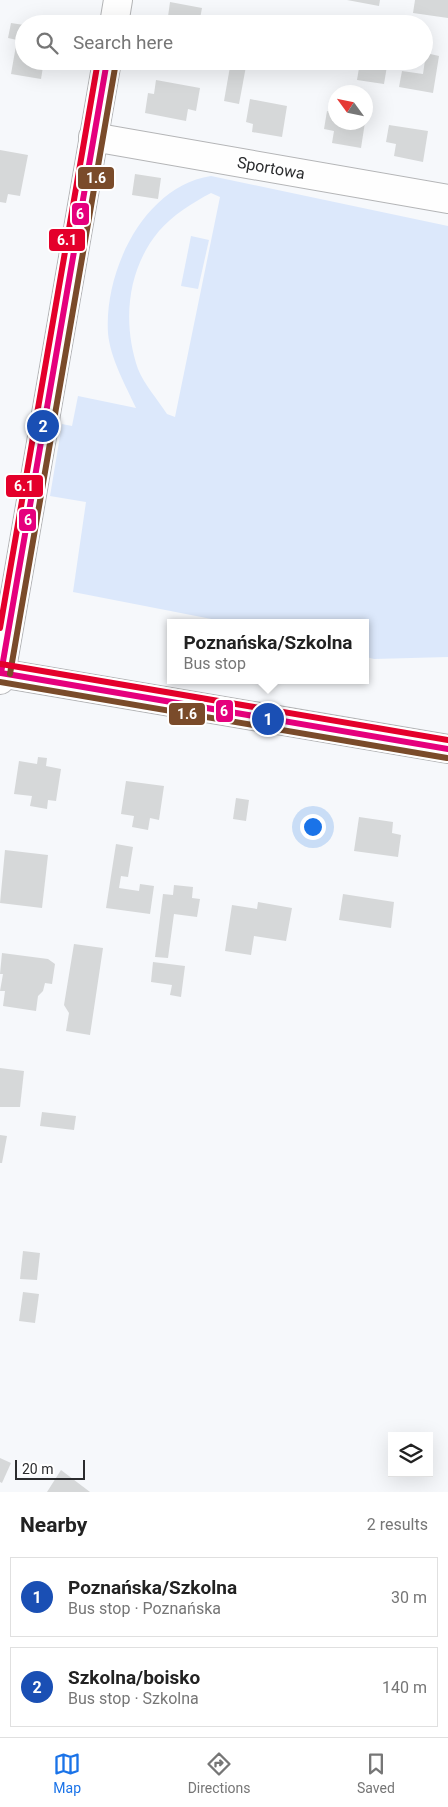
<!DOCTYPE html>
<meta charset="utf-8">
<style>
:root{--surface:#fff;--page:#f6f6f6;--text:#222;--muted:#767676;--line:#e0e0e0;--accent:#1a73e8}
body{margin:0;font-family:Roboto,sans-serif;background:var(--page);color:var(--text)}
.controls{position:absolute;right:15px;bottom:15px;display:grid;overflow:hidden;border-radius:0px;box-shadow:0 5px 20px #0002}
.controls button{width:45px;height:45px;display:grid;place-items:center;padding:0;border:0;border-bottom:1px solid var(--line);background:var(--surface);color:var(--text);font:25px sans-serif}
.compass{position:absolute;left:328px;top:85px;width:45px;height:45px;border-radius:50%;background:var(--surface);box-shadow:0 5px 20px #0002;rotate:303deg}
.scale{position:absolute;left:15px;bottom:12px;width:70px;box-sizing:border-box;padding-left:5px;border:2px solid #2b2c2e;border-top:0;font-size:14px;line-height:18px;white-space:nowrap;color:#2b2c2e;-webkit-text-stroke:4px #fff;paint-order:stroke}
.you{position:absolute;left:312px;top:826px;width:18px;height:18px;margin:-12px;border:4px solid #fff;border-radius:50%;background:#1a73e8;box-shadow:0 0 0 8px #1a73e833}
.badge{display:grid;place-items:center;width:32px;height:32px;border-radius:50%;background:var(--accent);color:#fff;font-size:16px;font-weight:700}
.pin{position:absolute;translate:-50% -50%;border:2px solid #fff;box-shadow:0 1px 5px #0006}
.popup{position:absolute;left:167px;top:619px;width:202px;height:65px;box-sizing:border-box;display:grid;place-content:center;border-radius:0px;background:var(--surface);filter:drop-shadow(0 1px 4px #0005);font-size:16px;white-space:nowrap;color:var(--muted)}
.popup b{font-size:19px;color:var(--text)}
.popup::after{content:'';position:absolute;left:50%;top:100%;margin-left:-10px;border:10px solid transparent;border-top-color:var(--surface)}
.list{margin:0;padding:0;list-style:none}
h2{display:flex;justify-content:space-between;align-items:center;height:65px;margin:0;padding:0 20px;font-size:21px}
h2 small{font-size:16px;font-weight:400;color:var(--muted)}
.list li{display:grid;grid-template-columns:32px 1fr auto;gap:15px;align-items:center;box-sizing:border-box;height:80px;margin:0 10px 10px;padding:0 10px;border:1px solid var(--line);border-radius:0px}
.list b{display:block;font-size:19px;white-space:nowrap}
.list p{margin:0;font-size:16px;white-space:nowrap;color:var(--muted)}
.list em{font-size:16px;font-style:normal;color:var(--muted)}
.icon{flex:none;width:28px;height:28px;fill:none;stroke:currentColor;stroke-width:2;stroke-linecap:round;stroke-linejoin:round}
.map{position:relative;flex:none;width:448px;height:1492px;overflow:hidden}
.search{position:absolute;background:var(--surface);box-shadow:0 5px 20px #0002;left:15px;right:15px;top:15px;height:55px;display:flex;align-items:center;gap:12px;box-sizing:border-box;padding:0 18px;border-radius:28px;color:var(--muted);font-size:19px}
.sheet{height:245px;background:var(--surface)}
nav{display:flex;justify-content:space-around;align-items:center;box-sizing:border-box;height:70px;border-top:1px solid var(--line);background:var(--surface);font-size:14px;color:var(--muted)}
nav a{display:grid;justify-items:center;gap:2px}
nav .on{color:var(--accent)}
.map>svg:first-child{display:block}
</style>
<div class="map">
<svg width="448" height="1492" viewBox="0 0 448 1492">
<rect width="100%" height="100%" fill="#f6f8fb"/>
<g fill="#dce8fb" fill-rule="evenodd">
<path d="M211,176L448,226V657L374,659L366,657V623H232L73,592L86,502L50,496L62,424L72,426L78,396L136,408C126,386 110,358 108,333C104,271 144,186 211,176ZM211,193L220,197L175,417L167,414C158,400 144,384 138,369C122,323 127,269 159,231C173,215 192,203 211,193Z"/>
<path d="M191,236L209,240L198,289L181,286Z"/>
</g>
<g fill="#d6d8d9">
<path d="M347,0H380L379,6Z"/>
<path d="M415,0H448V18L413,13Z"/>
<path d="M170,2L202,8L199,24H167Z"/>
<path d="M11,23L24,25V61H44L41,79L11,74L17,40L8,38Z"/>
<path d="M426,53L439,56L433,93L399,87L402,71L423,74Z"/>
<path d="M231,61H247L239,104L224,101Z"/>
<path d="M249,61H283L282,68Z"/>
<path d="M360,62L387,66L384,84L357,80Z"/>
<path d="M156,80L200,88L196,111L188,109L186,121L145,113L148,93L154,94Z"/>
<path d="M250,99L287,106L282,137L252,132L253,124L246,122Z"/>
<path d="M327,111L336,113V122H365L361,148L332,143L334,131L324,129Z"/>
<path d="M389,125L428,131L423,162L394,156L396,144L386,142Z"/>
<path d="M0,150L28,155L20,196L8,194L6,203L0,202Z"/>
<path d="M135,174L161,178L158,199L132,195Z"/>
<path d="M38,757L47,758L46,766L61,769L56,801L48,800L47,809L30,806L32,796L14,794L19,761L37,764Z"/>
<path d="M126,781L164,786L159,820L150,818L148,830L132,827L134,816L121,814Z"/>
<path d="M236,798L249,800L246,821L233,819Z"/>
<path d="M359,817L393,822L392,833L401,835L398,857L354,851Z"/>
<path d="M116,844L133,847L128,877L121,876L119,888L139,891L140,884L154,886L150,914L106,908Z"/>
<path d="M5,850L48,855L42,908L0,903Z"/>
<path d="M174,885L193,887L192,898L200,899L197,917L174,914L168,958L155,957L163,894L173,895Z"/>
<path d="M343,894L394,902L391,928L339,920Z"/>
<path d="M258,902L292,908L286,941L254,936L251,955L225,951L232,905L257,909Z"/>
<path d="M74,944L103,948L90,1035L66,1031L69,1013L64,1005Z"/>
<path d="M2,953L48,959L55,964L52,984L45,983L43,991L38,996L36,1011L3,1006L5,991H0L3,974H0Z"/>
<path d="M153,962L185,966L181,997L170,995L172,985L151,982Z"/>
<path d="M0,1068L24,1071L20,1107H0Z"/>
<path d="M42,1112L76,1116L74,1130L40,1126Z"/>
<path d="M0,1135L7,1136L2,1163H0Z"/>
<path d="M23,1251L40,1253L37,1280L20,1279Z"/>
<path d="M23,1292L39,1294L35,1323L19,1321Z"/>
<path d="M0,1458L11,1463L2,1483L0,1482Z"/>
<path d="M61,1470L90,1492H47Z"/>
</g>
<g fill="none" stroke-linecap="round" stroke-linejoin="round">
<g stroke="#b4b5b7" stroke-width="30">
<g id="minor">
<path d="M114,24L118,0"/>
<path d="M93,137L448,199"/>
<path d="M0,673L448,749"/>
<path d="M0,680L107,61"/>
</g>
</g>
<use href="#minor" stroke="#fefefe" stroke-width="28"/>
<g stroke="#fff" stroke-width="10">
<g id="bus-1">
<path d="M1,673L107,61"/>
<path d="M1,673L448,749"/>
</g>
</g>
<g stroke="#fff" stroke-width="10">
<g id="bus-2">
<path d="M10,674L116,62"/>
<path d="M0,682L447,758"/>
</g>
</g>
<g stroke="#fff" stroke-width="10">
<g id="bus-3">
<path d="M0,628L98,61"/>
<path d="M1,664L448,740"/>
</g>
</g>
<use href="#bus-1" stroke="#e5007d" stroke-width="6"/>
<use href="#bus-2" stroke="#7a4b2a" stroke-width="6"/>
<use href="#bus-3" stroke="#e4002b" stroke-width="6"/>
</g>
<g text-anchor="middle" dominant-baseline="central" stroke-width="5" stroke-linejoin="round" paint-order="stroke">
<g font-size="16" fill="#2b2c2e" stroke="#fff">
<text transform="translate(271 168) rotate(10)">Sportowa</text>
</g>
</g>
<g stroke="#fff" stroke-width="2">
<rect x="77" y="166" width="38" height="24" rx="5" fill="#7a4b2a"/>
<rect x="71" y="202" width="19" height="24" rx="5" fill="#e5007d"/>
<rect x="48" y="228" width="38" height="24" rx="5" fill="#e4002b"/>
<rect x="5" y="474" width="39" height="24" rx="5" fill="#e4002b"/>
<rect x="18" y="508" width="19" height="24" rx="5" fill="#e5007d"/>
<rect x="215" y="699" width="19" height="24" rx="5" fill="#e5007d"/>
<rect x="168" y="702" width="38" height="24" rx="5" fill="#7a4b2a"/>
</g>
<g font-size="14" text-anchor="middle" font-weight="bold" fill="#fff">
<text x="96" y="183">1.6</text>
<text x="80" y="219">6</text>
<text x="67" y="245">6.1</text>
<text x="24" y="491">6.1</text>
<text x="28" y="525">6</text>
<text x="224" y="716">6</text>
<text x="187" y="719">1.6</text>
</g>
</svg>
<div class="controls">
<button><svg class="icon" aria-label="layers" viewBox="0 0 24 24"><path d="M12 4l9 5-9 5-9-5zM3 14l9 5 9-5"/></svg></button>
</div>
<svg class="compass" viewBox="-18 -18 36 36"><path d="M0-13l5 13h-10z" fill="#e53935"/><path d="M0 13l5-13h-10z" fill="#767676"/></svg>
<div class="scale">20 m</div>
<div class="you"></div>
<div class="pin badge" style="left:268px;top:719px;background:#1a4fb4">1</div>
<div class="popup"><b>Poznańska/Szkolna</b>Bus stop</div>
<div class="pin badge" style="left:43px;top:426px;background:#1a4fb4">2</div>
<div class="search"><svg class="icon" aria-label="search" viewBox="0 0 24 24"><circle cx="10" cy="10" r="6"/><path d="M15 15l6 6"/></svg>Search here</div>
</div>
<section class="sheet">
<h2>Nearby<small>2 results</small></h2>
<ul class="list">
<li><span class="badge" style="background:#1a4fb4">1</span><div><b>Poznańska/Szkolna</b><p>Bus stop · Poznańska</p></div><em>30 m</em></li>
<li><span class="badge" style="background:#1a4fb4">2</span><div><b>Szkolna/boisko</b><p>Bus stop · Szkolna</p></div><em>140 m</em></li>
</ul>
</section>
<nav>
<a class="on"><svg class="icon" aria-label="map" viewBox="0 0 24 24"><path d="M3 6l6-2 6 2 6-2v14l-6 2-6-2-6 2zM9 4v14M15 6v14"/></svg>Map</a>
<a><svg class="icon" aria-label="directions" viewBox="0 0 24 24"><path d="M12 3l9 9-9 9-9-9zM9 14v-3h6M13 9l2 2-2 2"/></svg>Directions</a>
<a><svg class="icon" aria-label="saved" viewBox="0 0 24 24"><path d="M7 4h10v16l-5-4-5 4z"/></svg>Saved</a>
</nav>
